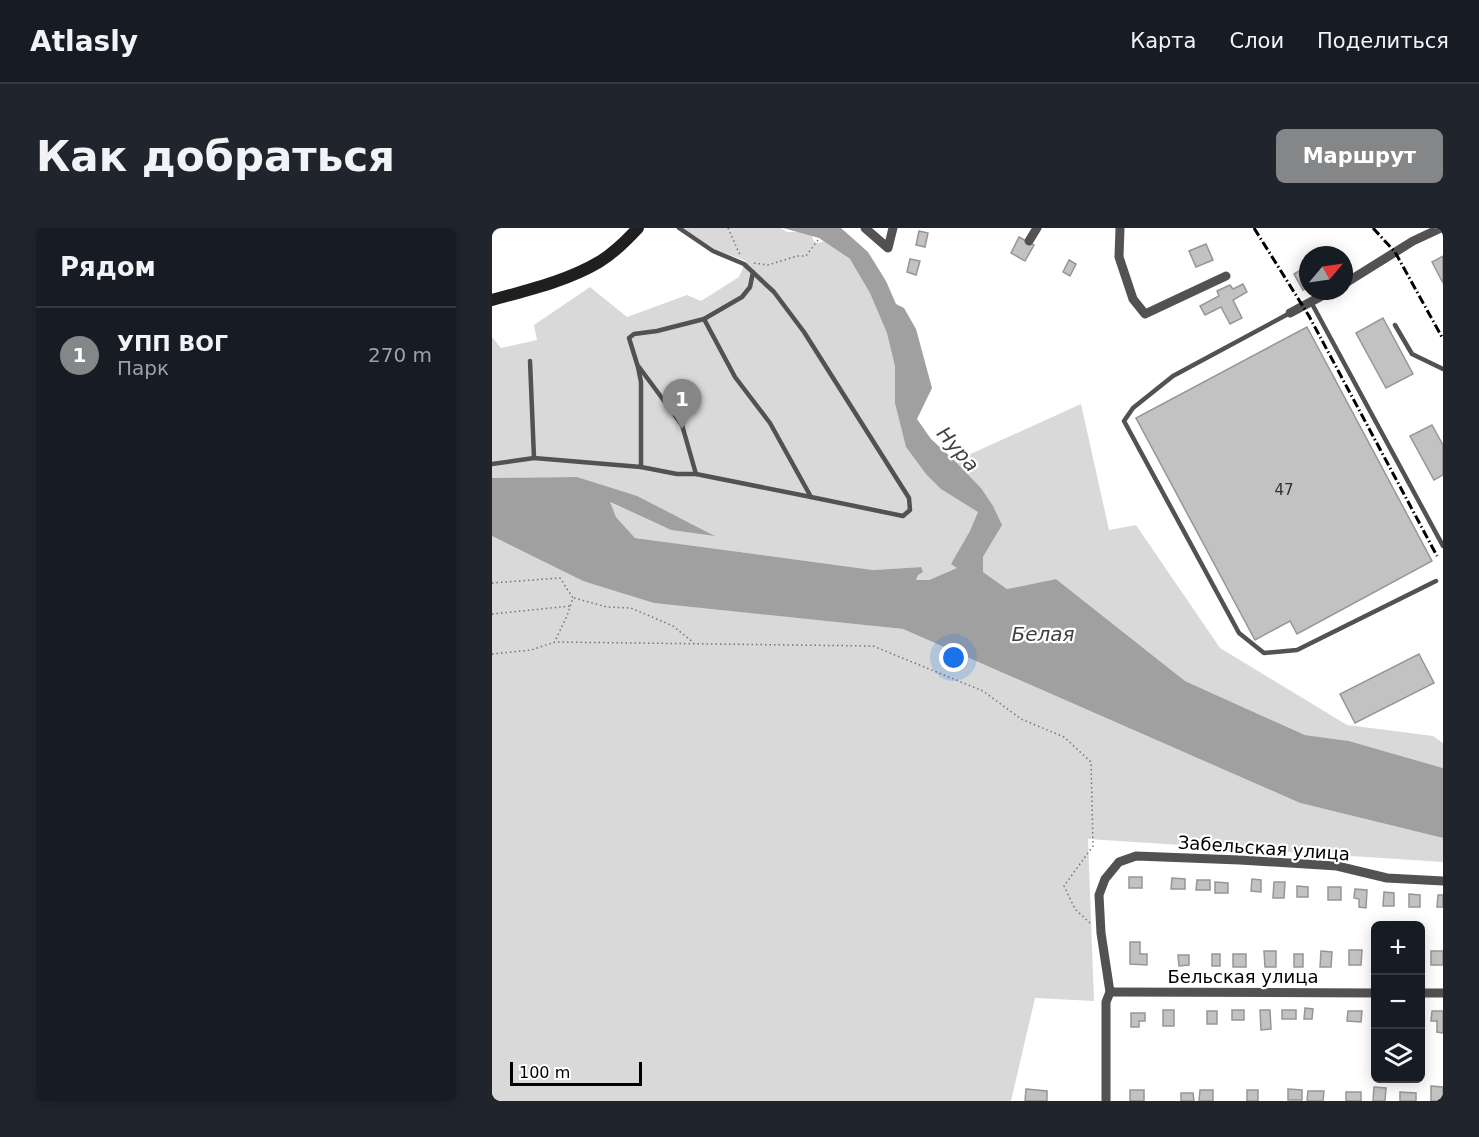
<!DOCTYPE html>
<html lang="ru">
<meta charset="utf-8">
<style>
:root{--surface:#171b24;--page:#20242c;--text:#f1f3f6;--muted:#9ea1a6;--line:#363941;--accent:#858687}
body{margin:0;font-family:"DejaVu Sans",sans-serif;background:var(--page);color:var(--text)}
.controls{position:absolute;right:18px;bottom:18px;display:grid;overflow:hidden;border-radius:9px;box-shadow:0 3px 15px #0003}
.controls button{width:54px;height:54px;display:grid;place-items:center;padding:0;border:0;border-bottom:2px solid var(--line);background:var(--surface);color:var(--text);font:30px sans-serif}
.compass{position:absolute;left:807px;top:18px;width:54px;height:54px;border-radius:50%;background:var(--surface);box-shadow:0 3px 15px #0003;rotate:61deg}
.scale{position:absolute;left:18px;bottom:15px;width:132px;box-sizing:border-box;padding-left:6px;border:3px solid #000;border-top:0;font-size:16px;line-height:21px;white-space:nowrap;color:#000;-webkit-text-stroke:4px #fff;paint-order:stroke}
.you{position:absolute;left:462px;top:430px;width:21px;height:21px;margin:-15px;border:4px solid #fff;border-radius:50%;background:#1a73e8;box-shadow:0 0 0 9px #1a73e833}
.badge{display:grid;place-items:center;width:39px;height:39px;border-radius:50%;background:var(--accent);color:#fff;font-size:20px;font-weight:700}
.pin{position:absolute;translate:-50% -50px;filter:drop-shadow(0 2px 3px #0008)}
.pin::after{content:'';position:absolute;top:32px;width:21px;height:18px;background:inherit;clip-path:polygon(0 0,100% 0,50% 100%)}
.list{margin:0;padding:0;list-style:none}
h2{display:flex;justify-content:space-between;align-items:center;height:78px;margin:0;padding:0 24px;font-size:26px}
h2 small{font-size:20px;font-weight:400;color:var(--muted)}
.list li{display:grid;grid-template-columns:39px 1fr auto;gap:18px;align-items:center;box-sizing:border-box;height:96px;padding:0 24px;border-top:2px solid var(--line)}
.list b{display:block;font-size:22px;white-space:nowrap}
.list p{margin:0;font-size:20px;white-space:nowrap;color:var(--muted)}
.list em{font-size:20px;font-style:normal;color:var(--muted)}
.icon{flex:none;width:33px;height:33px;fill:none;stroke:currentColor;stroke-width:2;stroke-linecap:round;stroke-linejoin:round}
.map{position:relative;flex:none;width:951px;height:873px;overflow:hidden;border-radius:9px}
header{display:flex;align-items:center;gap:36px;box-sizing:border-box;height:84px;padding:0 30px;background:var(--surface);border-bottom:2px solid var(--line)}
header strong{font-size:28px}
nav{display:flex;gap:33px;margin-inline-start:auto;font-size:21px}
.intro{display:flex;align-items:center;justify-content:space-between;box-sizing:border-box;height:144px;padding:0 36px}
h1{margin:0;font-size:42px}
.button{padding:15px 27px;border-radius:9px;background:var(--accent);color:#fff;font-size:21px;font-weight:700}
main{display:flex;gap:36px;padding:0 36px}
aside{flex:1;background:var(--surface);border-radius:9px;box-shadow:0 3px 15px #0003}
.map>svg:first-child{display:block}
</style>
<header>
<strong>Atlasly</strong>
<nav><a>Карта</a><a>Слои</a><a>Поделиться</a></nav>
</header>
<div class="intro"><h1>Как добраться</h1><a class="button">Маршрут</a></div>
<main>
<aside>
<h2>Рядом<small></small></h2>
<ul class="list">
<li><span class="badge">1</span><div><b>УПП ВОГ</b><p>Парк</p></div><em>270 m</em></li>
</ul>
</aside>
<div class="map">
<svg width="951" height="873" viewBox="0 0 951 873">
<rect width="100%" height="100%" fill="#fff"/>
<g fill="#d9d9d9">
<path d="M191,0H289L295,4H318L322,13L326,15L334,13L365,37L408,114V189L489,281L466,340L437,352H424L429,339L381,342L143,310L124,289L117,274L179,302L221,307L188,290L85,249L0,250V109L9,120L45,112L42,97L98,59L135,89L195,67L209,73L247,49L254,33L224,22Z"/>
<path d="M589,176L617,302L644,297L728,420L855,497L941,508L951,515V540L857,513L813,507L693,453L564,351L515,361L491,344V329L501,312L489,260L463,233Z"/>
<path d="M0,308L91,353L234,382L411,401L808,575L951,610V634L596,611L602,773L543,770L519,873H0Z"/>
</g>
<path fill="#a0a0a0" d="M291,0H349L376,24L394,53L404,76L412,80L424,101L440,160L425,191L439,211L463,233L489,260L501,278L510,297L491,329V344L515,361L564,351L693,453L813,507L857,513L951,540V610L808,575L411,401L162,375L91,353L0,308V250L85,249L145,268L223,308L179,302L118,274L124,289L143,310L381,342L429,339L431,344L426,347L424,352H437L465,340L459,336L478,303L486,284L449,261L434,246L414,219L403,175V138L395,105L378,65L358,31L327,10Z"/>
<g fill="#c2c2c2" stroke="#969696" stroke-width="1.5">
<path d="M427,3L436,5L433,19L424,17Z"/>
<path d="M527,9L542,17L533,33L519,25Z"/>
<path d="M714,16L721,32L704,39L697,23Z"/>
<path d="M951,28V55L940,34Z"/>
<path d="M418,31L428,33L424,47L415,44Z"/>
<path d="M577,32L584,36L578,48L571,44Z"/>
<path d="M815,38L816,58L811,62L802,46Z"/>
<path d="M751,56L755,64L741,72L750,90L738,96L729,79L713,87L708,78L727,68L725,63L738,57L741,61Z"/>
<path d="M891,90L921,146L894,160L864,105Z"/>
<path d="M815,99L940,333L805,406L798,393L763,412L644,190Z"/>
<path d="M940,197L951,217V247L942,252L918,208Z"/>
<path d="M927,426L942,455L863,495L848,466Z"/>
<rect x="637" y="649" width="13" height="11"/>
<path d="M680,650L693,651V661H679Z"/>
<path d="M760,651L769,652V664L759,663Z"/>
<path d="M705,652H718V662H704Z"/>
<path d="M723,654L736,655V665H723Z"/>
<path d="M782,654H793L792,670H781Z"/>
<path d="M805,658L816,659V669H805Z"/>
<rect x="836" y="659" width="13" height="13"/>
<path d="M863,661L875,662L874,680L867,679V671L862,670Z"/>
<path d="M892,664L902,665V678H891Z"/>
<path d="M917,666L928,667V679H917Z"/>
<path d="M946,667H951V679H945Z"/>
<path d="M638,714H648V726H655V737L638,736Z"/>
<path d="M857,722H870L869,737H857Z"/>
<path d="M772,723H784V739H773Z"/>
<path d="M829,723L840,724L839,739H828Z"/>
<rect x="939" y="723" width="12" height="14"/>
<rect x="720" y="726" width="8" height="12"/>
<rect x="741" y="726" width="13" height="13"/>
<rect x="802" y="726" width="9" height="13"/>
<path d="M686,727H697V737L687,738Z"/>
<path d="M813,780L821,781L820,791H812Z"/>
<rect x="671" y="782" width="11" height="16"/>
<rect x="740" y="782" width="12" height="10"/>
<path d="M768,782H778L779,801L769,802Z"/>
<rect x="790" y="782" width="14" height="9"/>
<rect x="715" y="783" width="10" height="13"/>
<path d="M856,783H870L869,794L855,793Z"/>
<path d="M940,783H951V805L945,804V793H939Z"/>
<path d="M639,785H653V793H647V799H639Z"/>
<path d="M939,858L951,859V873H939Z"/>
<path d="M882,859L894,860L893,873H881Z"/>
<path d="M534,861L555,863V873H533Z"/>
<path d="M796,861L810,862V872H796Z"/>
<rect x="638" y="862" width="14" height="11"/>
<path d="M708,862H721V873H707Z"/>
<rect x="755" y="862" width="11" height="11"/>
<path d="M816,863H832L831,873H815Z"/>
<rect x="854" y="864" width="15" height="9"/>
<path d="M908,864L924,865V873H908Z"/>
<path d="M689,865H701L702,873H689Z"/>
</g>
<g fill="none" stroke-linecap="round" stroke-linejoin="round">
<g stroke="#747474" stroke-width="1.5" stroke-dasharray="1.5 3" stroke-linecap="butt">
<path d="M236,0L248,27"/>
<path d="M262,35L276,37L305,28H314L326,12"/>
<path d="M0,355L68,350L81,370L75,388L63,413"/>
<path d="M82,370L115,379L139,380L181,398L202,415"/>
<path d="M0,386L78,378"/>
<path d="M0,426L39,422L63,414L381,418L491,463L529,491L572,509L599,534L601,618L572,658L583,681L598,695"/>
</g>
<g stroke="#525252" stroke-width="4.5">
<path d="M187,0L221,23L252,36L282,64L312,104L417,270L418,282L411,288L319,269L278,195L243,149L212,91L250,69L258,59L261,44"/>
<path d="M819,74L951,318"/>
<path d="M798,85L681,148L641,180L632,193L747,405L772,425L805,422L944,353"/>
<path d="M212,91L165,103L142,106L137,110L146,139L149,154V239L185,246H204L319,269"/>
<path d="M903,97L920,126L951,141"/>
<path d="M38,133L42,230L149,239"/>
<path d="M147,139L190,197L204,246"/>
<path d="M0,236L42,230"/>
</g>
<g stroke="#525252" stroke-width="9">
<path d="M373,0L396,20L401,0"/>
<path d="M628,0L627,29L641,71L653,86L734,48"/>
<path d="M537,13L545,0"/>
<path d="M852,56L921,13L949,0"/>
<path d="M798,85L839,63"/>
<path d="M618,764L884,765"/>
<path d="M928,765H951"/>
<path d="M614,873V774L618,764L609,705L607,667L613,651L627,634L644,628L748,632L845,638L895,650L951,653"/>
</g>
<path stroke="#1f1f1f" stroke-width="12" d="M0,72C36,62 75,53 107,34C122,25 135,12 146,0"/>
<g stroke="#000" stroke-width="3" stroke-dasharray="9 3 1.5 3" stroke-linecap="butt">
<path d="M762,0L817,88L945,328"/>
<path d="M881,0L903,24L951,111"/>
</g>
</g>
<g text-anchor="middle" dominant-baseline="central" stroke-width="4.5" stroke-linejoin="round" paint-order="stroke">
<g font-size="15" fill="#303030">
<text x="792" y="262">47</text>
</g>
<g font-size="18" fill="#000" stroke="#fff">
<text transform="translate(772 620) rotate(4)">Забельская улица</text>
<text x="751" y="748">Бельская улица</text>
</g>
<g font-size="20" font-style="italic" fill="#414141" stroke="#fff">
<text transform="translate(466 221) rotate(49)">Нура</text>
<text x="551" y="406">Белая</text>
</g>
</g>
</svg>
<div class="controls">
<button>+</button>
<button>−</button>
<button><svg class="icon" aria-label="layers" viewBox="0 0 24 24"><path d="M12 4l9 5-9 5-9-5zM3 14l9 5 9-5"/></svg></button>
</div>
<svg class="compass" viewBox="-18 -18 36 36"><path d="M0-13l5 13h-10z" fill="#e53935"/><path d="M0 13l5-13h-10z" fill="#9ea1a6"/></svg>
<div class="scale">100 m</div>
<div class="you"></div>
<div class="pin badge" style="left:190px;top:201px">1</div>
</div>
</main>
